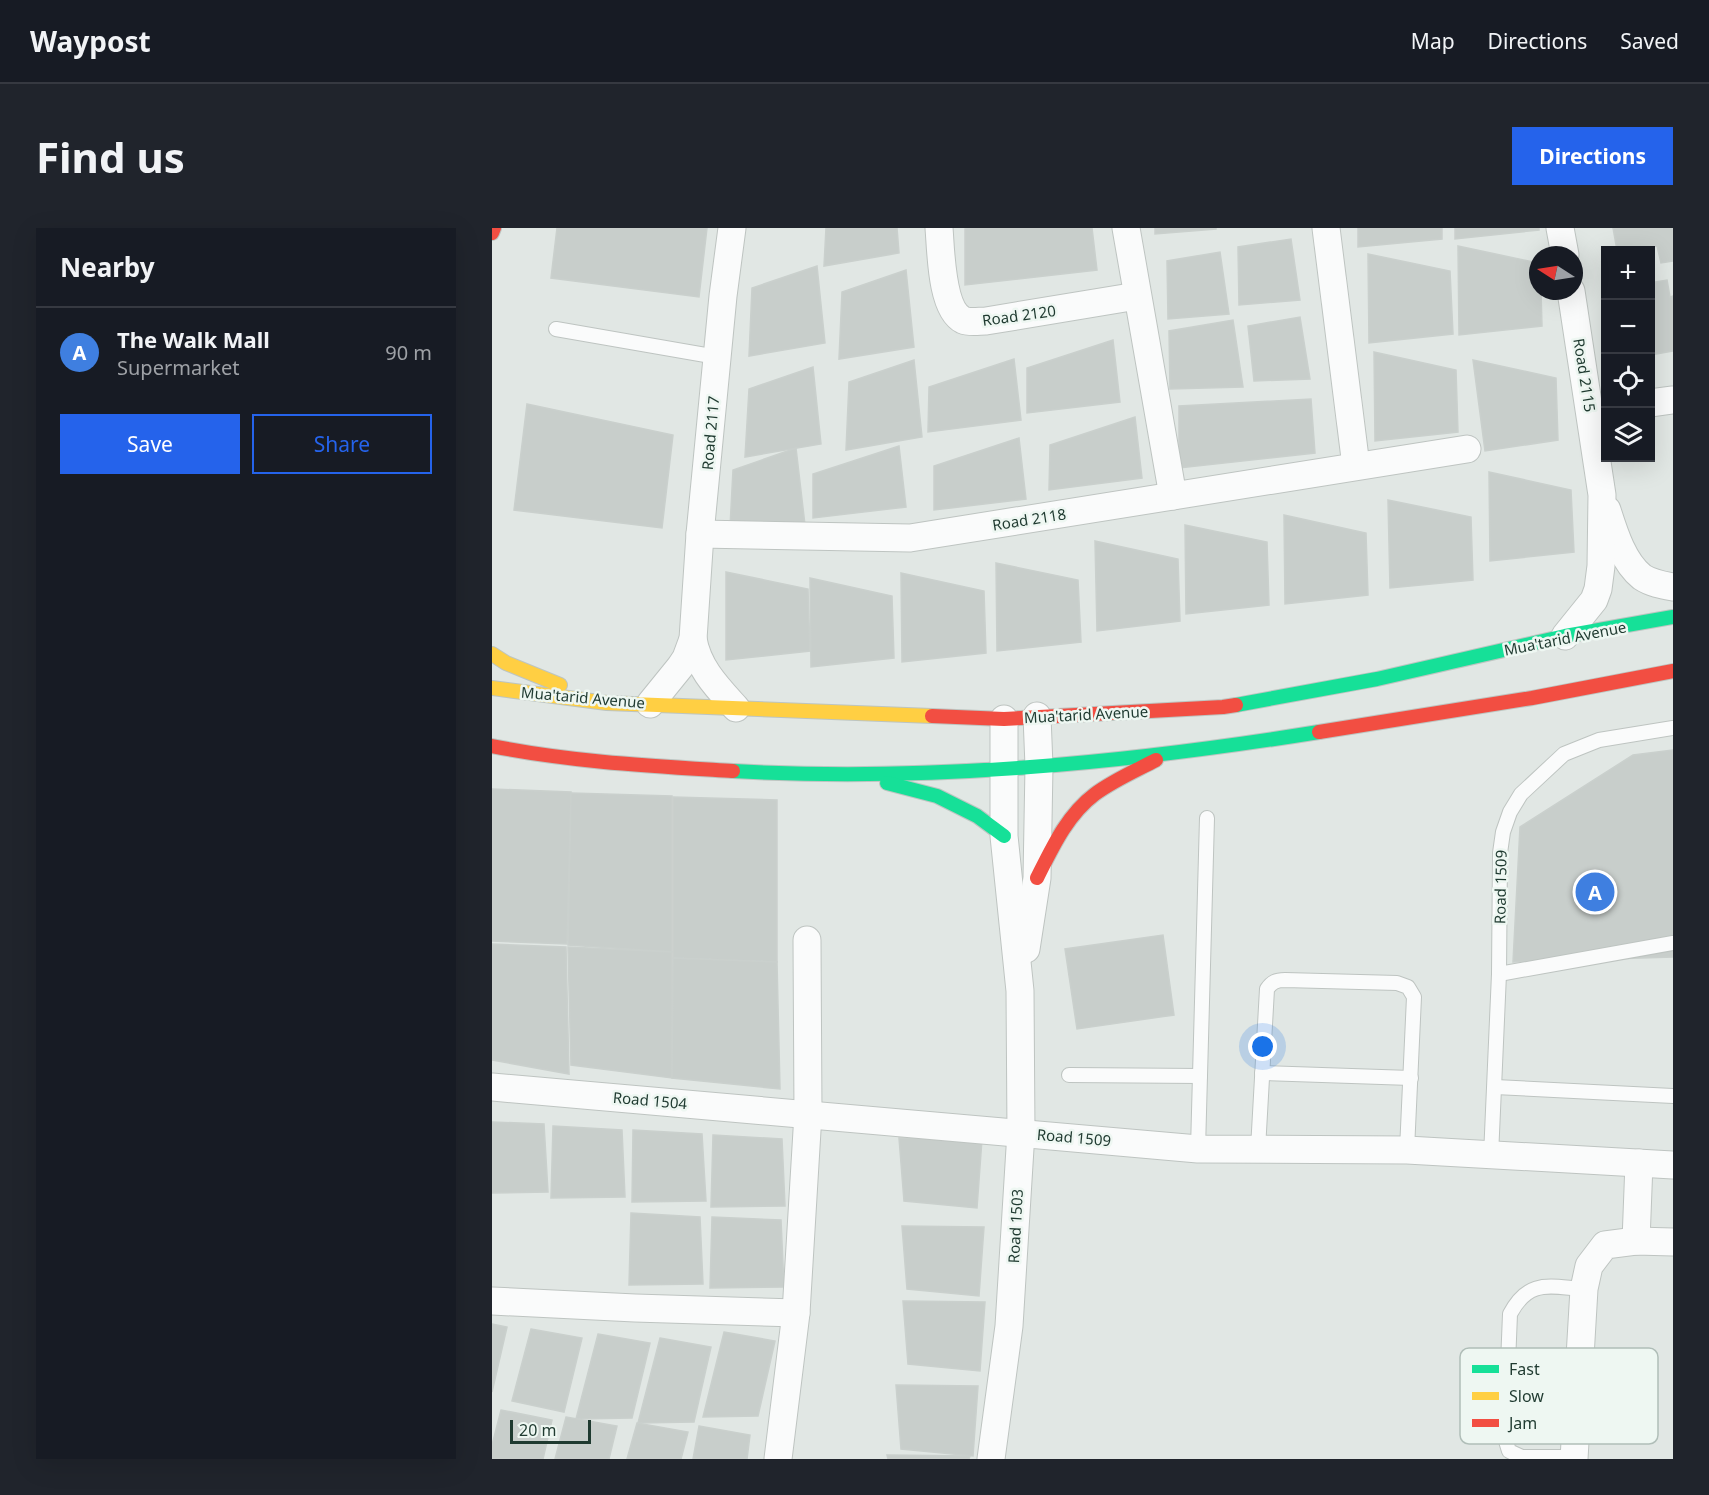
<!DOCTYPE html>
<meta charset="utf-8">
<style>
:root{--surface:#171b24;--page:#20242c;--text:#f1f3f6;--muted:#9ea1a6;--line:#363941;--accent:#2563eb}
body{margin:0;font-family:"Noto Sans",sans-serif;background:var(--page);color:var(--text)}
.controls{position:absolute;right:18px;top:18px;display:grid;overflow:hidden;border-radius:0px;box-shadow:0 6px 24px #0002}
.controls button{width:54px;height:54px;display:grid;place-items:center;padding:0;border:0;border-bottom:2px solid var(--line);background:var(--surface);color:var(--text);font:30px sans-serif}
.compass{position:absolute;left:1037px;top:18px;width:54px;height:54px;border-radius:50%;background:var(--surface);box-shadow:0 6px 24px #0002;rotate:282deg}
.scale{position:absolute;left:18px;bottom:15px;width:81px;box-sizing:border-box;padding-left:6px;border:3px solid #1f3a30;border-top:0;font-size:16px;line-height:21px;white-space:nowrap;color:#1f3a30;-webkit-text-stroke:4px #eef7f2;paint-order:stroke}
.you{position:absolute;left:771px;top:819px;width:21px;height:21px;margin:-15px;border:4px solid #fff;border-radius:50%;background:#1a73e8;box-shadow:0 0 0 9px #1a73e833}
.badge{display:grid;place-items:center;width:39px;height:39px;border-radius:50%;background:var(--accent);color:#fff;font-size:20px;font-weight:700}
.pin{position:absolute;translate:-50% -50%;border:3px solid #fff;box-shadow:0 2px 6px #0006}
.list{margin:0;padding:0;list-style:none}
h2{display:flex;justify-content:space-between;align-items:center;height:78px;margin:0;padding:0 24px;font-size:26px}
h2 small{font-size:20px;font-weight:400;color:var(--muted)}
.list li{display:grid;grid-template-columns:39px 1fr auto;gap:18px;align-items:center;box-sizing:border-box;height:90px;padding:0 24px;border-top:2px solid var(--line)}
.list b{display:block;font-size:22px;white-space:nowrap}
.list p{margin:0;font-size:20px;white-space:nowrap;color:var(--muted)}
.list em{font-size:20px;font-style:normal;color:var(--muted)}
.actions{display:flex;gap:12px;padding:18px 24px}
.actions a{flex:1;padding:14px 0;border:2px solid var(--accent);border-radius:0px;text-align:center;font-size:21px;color:var(--accent)}
.actions .main{background:var(--accent);color:#fff}
.icon{flex:none;width:33px;height:33px;fill:none;stroke:currentColor;stroke-width:2;stroke-linecap:round;stroke-linejoin:round}
.map{position:relative;flex:none;width:1181px;height:1231px;overflow:hidden;border-radius:0px}
header{display:flex;align-items:center;gap:36px;box-sizing:border-box;height:84px;padding:0 30px;background:var(--surface);border-bottom:2px solid var(--line)}
header strong{font-size:28px}
nav{display:flex;gap:33px;margin-inline-start:auto;font-size:21px}
.intro{display:flex;align-items:center;justify-content:space-between;box-sizing:border-box;height:144px;padding:0 36px}
h1{margin:0;font-size:42px}
.button{padding:15px 27px;border-radius:0px;background:var(--accent);color:#fff;font-size:21px;font-weight:700}
main{display:flex;gap:36px;padding:0 36px}
aside{flex:1;background:var(--surface);border-radius:0px;box-shadow:0 6px 24px #0002}
.map>svg:first-child{display:block}
</style>
<header>
<strong>Waypost</strong>
<nav><a>Map</a><a>Directions</a><a>Saved</a></nav>
</header>
<div class="intro"><h1>Find us</h1><a class="button">Directions</a></div>
<main>
<aside>
<h2>Nearby<small></small></h2>
<ul class="list">
<li><span class="badge" style="background:#3f7fe0">A</span><div><b>The Walk Mall</b><p>Supermarket</p></div><em>90 m</em></li>
</ul>
<div class="actions"><a class="main">Save</a><a>Share</a></div>
</aside>
<div class="map">
<svg width="1181" height="1231" viewBox="0 0 1181 1231">
<rect width="100%" height="100%" fill="#e1e7e4"/>
<g fill="#c8cecb" stroke="#cad0cd" stroke-width="1.5">
<path d="M65,0H215L207,69L59,50Z"/>
<path d="M334,0H405L407,25L332,38Z"/>
<path d="M479,0H600L605,42L473,57V1Z"/>
<path d="M663,0H724V1L663,6Z"/>
<path d="M866,0H950V11L866,19Z"/>
<path d="M963,0H1047V2L963,11Z"/>
<path d="M1121,0H1181V33L1169,35L1165,18L1141,22H1125Z"/>
<path d="M799,11L808,72L747,77L746,19Z"/>
<path d="M966,18L1046,35V63H1049L1050,98L967,107Z"/>
<path d="M728,24L737,86L676,91L675,33Z"/>
<path d="M876,26L958,43L961,106L877,115Z"/>
<path d="M325,38L333,115L257,128L260,60Z"/>
<path d="M414,42L422,119L347,131L350,64Z"/>
<path d="M1175,52L1178,69L1181,68V123L1158,127V55Z"/>
<path d="M808,89L818,151L762,153L756,98Z"/>
<path d="M741,92L751,159L678,161L677,103Z"/>
<path d="M621,112L628,174L535,185V140Z"/>
<path d="M882,124L964,142L966,204L883,213Z"/>
<path d="M522,131L529,192L436,204L437,159Z"/>
<path d="M422,132L430,209L354,222L357,154Z"/>
<path d="M981,132L1064,150L1066,212L993,223Z"/>
<path d="M321,139L329,216L253,229L257,161Z"/>
<path d="M819,171L823,225L687,240V178Z"/>
<path d="M35,176L181,207L170,300L22,282Z"/>
<path d="M643,189L650,250L557,262L558,217Z"/>
<path d="M527,210L534,271L442,282V238Z"/>
<path d="M407,218L414,279L321,290V246Z"/>
<path d="M304,220L313,297L238,299L241,242Z"/>
<path d="M997,244L1079,262L1082,324L998,333Z"/>
<path d="M896,272L979,289L981,352L898,360Z"/>
<path d="M792,287L874,305L876,367L793,376Z"/>
<path d="M693,297L775,314L777,377L694,386Z"/>
<path d="M603,313L686,331L688,393L605,403Z"/>
<path d="M504,335L586,352L589,414L505,423Z"/>
<path d="M234,344L316,361L318,423L234,432Z"/>
<path d="M409,345L492,363L494,425L410,434Z"/>
<path d="M318,350L400,368L402,430L319,439Z"/>
<path d="M1181,522V729L1021,734L1028,599L1141,527Z"/>
<path d="M0,561L79,564L75,716L0,713Z"/>
<path d="M79,565L180,568V724L76,717Z"/>
<path d="M181,569L285,572V734L181,730Z"/>
<path d="M671,707L682,787L585,801L573,721Z"/>
<path d="M0,716L74,719L77,846L0,832Z"/>
<path d="M76,719L180,724V850L79,837Z"/>
<path d="M181,730L285,734L288,861L180,850Z"/>
<path d="M0,894L52,896L56,964L0,965Z"/>
<path d="M61,898L130,902L133,969L59,970Z"/>
<path d="M141,902L210,906L214,973L140,974Z"/>
<path d="M221,907L290,911L293,978L219,979Z"/>
<path d="M407,910L490,911L485,980L412,973Z"/>
<path d="M139,985L208,989L211,1056L137,1057Z"/>
<path d="M220,989L289,992L292,1059L218,1060Z"/>
<path d="M410,998L492,999L487,1068L415,1061Z"/>
<path d="M411,1073L493,1074L488,1143L416,1136Z"/>
<path d="M0,1096L15,1099L0,1164Z"/>
<path d="M39,1101L90,1110L72,1184L20,1173Z"/>
<path d="M232,1104L283,1113L266,1188L211,1189Z"/>
<path d="M106,1106L158,1115L140,1190L84,1191Z"/>
<path d="M168,1110L219,1119L202,1194L146,1195Z"/>
<path d="M404,1157L486,1158L481,1228L409,1221Z"/>
<path d="M9,1182L60,1192L51,1231H0V1217Z"/>
<path d="M74,1189L125,1198L117,1231H63Z"/>
<path d="M145,1195L196,1204L189,1231H135Z"/>
<path d="M207,1198L258,1207L255,1231H201Z"/>
<path d="M395,1227L478,1228L477,1231H396Z"/>
</g>
<g fill="none" stroke-linecap="round" stroke-linejoin="round">
<g stroke="#bec4c1" stroke-width="16">
<g id="lane">
<path d="M64,101L225,129"/>
<path d="M1007,746L1181,715"/>
<path d="M770,845L919,850"/>
<path d="M577,847L708,848"/>
<path d="M1003,859L1181,868"/>
<path d="M706,921L715,590"/>
<path d="M766,921L775,761C780,754 784,752 793,752L905,755L916,759L922,769L915,922"/>
<path d="M999,928L1007,746L1008,625L1011,604L1018,584L1029,566L1072,526L1107,512L1181,500"/>
<path d="M1082,1229H1030L1017,1223L1013,1210L1018,1086C1037,1050 1058,1059 1092,1061"/>
</g>
</g>
<g stroke="#bec4c1" stroke-width="29">
<g id="street">
<path d="M447,0C449,23 449,81 471,92C478,95 487,93 494,93L645,68"/>
<path d="M634,0L681,268"/>
<path d="M834,0L864,238"/>
<path d="M1068,0L1073,27"/>
<path d="M1158,175L1181,172"/>
<path d="M1115,282C1122,304 1131,334 1150,349C1159,355 1170,357 1181,359"/>
<path d="M208,306L418,310L975,221"/>
<path d="M1073,408L1102,372L1106,361L1109,338L1110,267L1079,63"/>
<path d="M201,411C206,440 225,459 244,480"/>
<path d="M158,476L188,439L194,430L201,411L208,306L231,68L240,0"/>
<path d="M534,721L545,650L547,538L545,488"/>
<path d="M0,859L706,921L915,922L1181,937"/>
<path d="M1144,1013L1147,935"/>
<path d="M0,1073L143,1080L304,1085"/>
<path d="M286,1231L304,1085L316,886L315,712"/>
<path d="M499,1231L517,1098L529,904L528,763L512,608V491"/>
<path d="M1082,1231L1092,1061L1097,1038L1113,1017L1144,1013L1181,1014"/>
</g>
</g>
<g stroke="#bdc5c1" stroke-width="16">
<g id="fast">
<path d="M744,477L885,451L1073,408L1181,389"/>
<path d="M241,543C437,554 634,535 827,504"/>
<path d="M395,555L445,568L485,588L512,608"/>
</g>
</g>
<g stroke="#bdc5c1" stroke-width="16">
<g id="slow">
<path d="M0,426L14,435L68,457"/>
<path d="M0,460L115,475L440,488"/>
</g>
</g>
<g stroke="#bdc5c1" stroke-width="16">
<g id="jam">
<path d="M0,5L2,0"/>
<path d="M440,488L512,491L731,479L744,477"/>
<path d="M827,504L1040,470L1181,443"/>
<path d="M0,518C79,534 161,538 241,543"/>
<path d="M545,650C560,620 575,587 603,566C622,552 643,543 664,532"/>
</g>
</g>
<use href="#lane" stroke="#fafbfb" stroke-width="14"/>
<use href="#street" stroke="#fafbfb" stroke-width="27"/>
<use href="#fast" stroke="#16e098" stroke-width="14"/>
<use href="#slow" stroke="#ffcf43" stroke-width="14"/>
<use href="#jam" stroke="#f24e42" stroke-width="14"/>
</g>
<g text-anchor="middle" dominant-baseline="central" stroke-width="5" stroke-linejoin="round" paint-order="stroke">
<g font-size="15" fill="#1f3a30" stroke="#eef7f2">
<text transform="translate(527 87) rotate(-8)">Road 2120</text>
<text transform="translate(1093 147) rotate(81)">Road 2115</text>
<text transform="translate(218 205) rotate(-85)">Road 2117</text>
<text transform="translate(537 291) rotate(-9)">Road 2118</text>
<text transform="translate(1073 410) rotate(-11)">Mua'tarid Avenue</text>
<text transform="translate(91 469) rotate(5)">Mua'tarid Avenue</text>
<text transform="translate(594 486) rotate(-3)">Mua'tarid Avenue</text>
<text transform="translate(1008 659) rotate(-89)">Road 1509</text>
<text transform="translate(158 872) rotate(5)">Road 1504</text>
<text transform="translate(582 909) rotate(5)">Road 1509</text>
<text transform="translate(523 998) rotate(-87)">Road 1503</text>
</g>
</g>
<rect x="968" y="1120" width="198" height="96" rx="9" fill="#eef7f2" stroke="#b0beb8" stroke-width="1.5"/>
<rect x="980" y="1137" width="27" height="8" fill="#16e098"/>
<rect x="980" y="1164" width="27" height="8" fill="#ffcf43"/>
<rect x="980" y="1191" width="27" height="8" fill="#f24e42"/>
<g font-size="16" fill="#1f3a30">
<text x="1017" y="1147">Fast</text>
<text x="1017" y="1174">Slow</text>
<text x="1017" y="1201">Jam</text>
</g>
</svg>
<div class="controls">
<button>+</button>
<button>−</button>
<button><svg class="icon" aria-label="locate" viewBox="0 0 24 24"><circle cx="12" cy="12" r="6"/><path d="M12 2v4M12 18v4M2 12h4M18 12h4"/></svg></button>
<button><svg class="icon" aria-label="layers" viewBox="0 0 24 24"><path d="M12 4l9 5-9 5-9-5zM3 14l9 5 9-5"/></svg></button>
</div>
<svg class="compass" viewBox="-18 -18 36 36"><path d="M0-13l5 13h-10z" fill="#e53935"/><path d="M0 13l5-13h-10z" fill="#9ea1a6"/></svg>
<div class="scale">20 m</div>
<div class="you"></div>
<div class="pin badge" style="left:1103px;top:664px;background:#3f7fe0">A</div>
</div>
</main>
